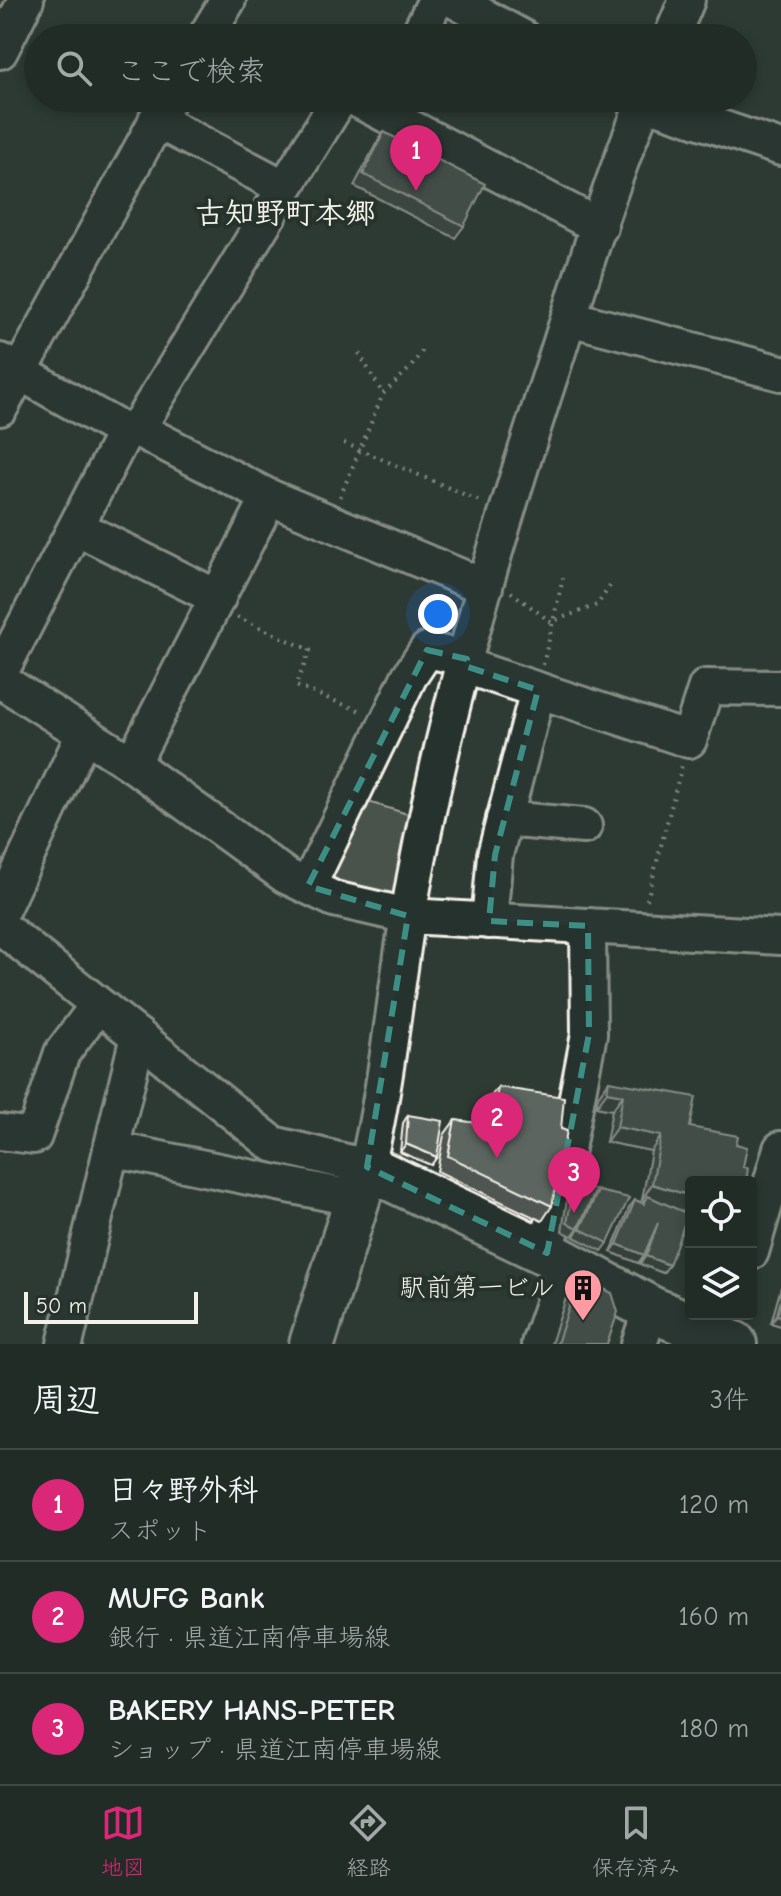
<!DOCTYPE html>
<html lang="ja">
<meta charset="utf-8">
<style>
:root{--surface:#222c27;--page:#2a342f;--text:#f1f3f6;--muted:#a2a7a7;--line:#3f4844;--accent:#db2777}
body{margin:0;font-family:"Comic Neue","Klee One",sans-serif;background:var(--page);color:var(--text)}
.controls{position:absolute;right:24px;bottom:24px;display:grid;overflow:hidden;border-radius:8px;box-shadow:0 4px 12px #0003}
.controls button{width:72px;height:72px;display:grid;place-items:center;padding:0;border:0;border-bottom:2px solid var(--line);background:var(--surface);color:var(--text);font:40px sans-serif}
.scale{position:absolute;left:24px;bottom:20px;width:174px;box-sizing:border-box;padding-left:8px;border:4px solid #f4f1e8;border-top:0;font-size:22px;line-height:28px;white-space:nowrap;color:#f4f1e8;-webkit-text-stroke:6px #26332d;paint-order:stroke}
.you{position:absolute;left:438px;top:614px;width:28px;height:28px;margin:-20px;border:6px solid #fff;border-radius:50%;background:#1a73e8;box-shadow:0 0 0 12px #1a73e833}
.badge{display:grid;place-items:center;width:52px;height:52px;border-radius:50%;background:var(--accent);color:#fff;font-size:26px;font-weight:700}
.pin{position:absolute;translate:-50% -66px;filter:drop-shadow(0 2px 4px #0008)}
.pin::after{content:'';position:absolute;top:42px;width:28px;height:24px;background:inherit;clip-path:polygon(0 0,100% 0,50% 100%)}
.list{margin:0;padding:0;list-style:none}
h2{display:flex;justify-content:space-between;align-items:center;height:104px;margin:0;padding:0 32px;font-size:34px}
h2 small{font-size:26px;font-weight:400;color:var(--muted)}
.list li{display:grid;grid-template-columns:52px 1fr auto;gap:24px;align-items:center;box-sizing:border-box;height:112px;padding:0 32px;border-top:2px solid var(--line)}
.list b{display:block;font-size:30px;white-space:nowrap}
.list p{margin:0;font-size:26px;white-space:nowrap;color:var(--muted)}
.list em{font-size:26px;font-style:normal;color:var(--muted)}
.icon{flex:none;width:44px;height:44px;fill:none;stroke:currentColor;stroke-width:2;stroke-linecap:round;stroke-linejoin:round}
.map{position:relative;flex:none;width:781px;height:1344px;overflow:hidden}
.search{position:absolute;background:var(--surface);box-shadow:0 4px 12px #0003;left:24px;right:24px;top:24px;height:88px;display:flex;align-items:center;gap:20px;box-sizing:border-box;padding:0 28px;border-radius:44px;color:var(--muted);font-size:30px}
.sheet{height:440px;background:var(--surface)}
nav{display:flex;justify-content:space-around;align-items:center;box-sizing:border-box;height:112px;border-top:2px solid var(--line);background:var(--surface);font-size:22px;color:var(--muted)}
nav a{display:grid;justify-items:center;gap:4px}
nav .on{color:var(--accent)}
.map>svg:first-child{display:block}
</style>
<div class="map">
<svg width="781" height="1344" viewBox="0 0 781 1344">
<rect width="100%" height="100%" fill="#2e3b34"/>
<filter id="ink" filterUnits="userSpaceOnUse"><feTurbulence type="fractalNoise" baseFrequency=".0125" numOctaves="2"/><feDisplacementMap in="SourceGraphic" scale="16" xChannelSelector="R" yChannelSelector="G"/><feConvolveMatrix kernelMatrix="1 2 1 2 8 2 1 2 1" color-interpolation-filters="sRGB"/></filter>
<g filter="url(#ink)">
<path fill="#48524c" stroke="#9ea29a" stroke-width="2" d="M355,798L414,816L399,902L341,887L320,876Z"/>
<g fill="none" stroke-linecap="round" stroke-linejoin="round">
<g stroke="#f4f1e8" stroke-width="40">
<g id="minor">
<path d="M454,0L523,38"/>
<path d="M205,38L228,0"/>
<path d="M417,38L436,0"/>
<path d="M671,38L687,0"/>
<path d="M0,51L26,0"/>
<path d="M340,98L137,429L269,497L485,587"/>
<path d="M354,98L600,227"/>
<path d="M632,98L781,148"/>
<path d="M156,120L283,187"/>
<path d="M569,318L781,373"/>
<path d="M0,361L125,432L137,429"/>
<path d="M0,408L169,98"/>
<path d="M78,528L218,598"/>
<path d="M465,666L689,740L706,687L781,688"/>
<path d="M0,673L125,432"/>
<path d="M0,680L132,764L286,876L334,899L408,916L781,937"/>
<path d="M132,764L269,497"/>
<path d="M504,819L584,826"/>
<path d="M308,886L409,677L427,650L467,659"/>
<path d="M0,913L84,734"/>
<path d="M489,921L495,855L538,690"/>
<path d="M0,926L273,1144L367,1167C387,1084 394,1000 408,916C439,730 494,546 553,367C582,277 609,185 646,98"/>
<path d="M0,1132L34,1136L62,1053L98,1005"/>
<path d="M111,1149L357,1199"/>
<path d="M751,1252L781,1149"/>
<path d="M547,1253L589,1034L588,926"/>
<path d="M65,1344L138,1036"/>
<path d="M539,1344L567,1263"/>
<path d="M639,1344L651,1309"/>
</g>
</g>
<g stroke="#f4f1e8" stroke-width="50">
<path id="major" d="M312,1344L367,1167L547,1253L651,1309L734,1344"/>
</g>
<g stroke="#f4f1e8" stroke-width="4" stroke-dasharray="2 6" stroke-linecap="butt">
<path d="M117,98L132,106"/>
<path d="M359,353L383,394"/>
<path d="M344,443L482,502"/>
<path d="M340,497L383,394L411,367L424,348"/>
<path d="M511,592L551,622L597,605L610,586"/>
<path d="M237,617L310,650L296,686L363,712"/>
<path d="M543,665L563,578"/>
<path d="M647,900L682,765"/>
</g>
<use href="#minor" stroke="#26332d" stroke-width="34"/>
<use href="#major" stroke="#26332d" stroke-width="44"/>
</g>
<g fill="#4f5751" stroke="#f4f1e8" stroke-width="2">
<path d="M384,132L464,226L455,238L354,186L376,144Z"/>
<path d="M609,1081L690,1127L686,1213L663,1273L640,1264L644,1255L638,1263L611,1252L629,1208L635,1200L643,1203L645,1200H642L651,1151L606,1142L612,1110L596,1107L598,1096Z"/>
<path d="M498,1087L552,1206L542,1221L437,1171L444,1135L455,1120L484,1124L487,1102Z"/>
<path d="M408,1115L437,1157L431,1165L400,1152L403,1123Z"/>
<path d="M574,1185L578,1228L572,1236L562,1231L568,1193Z"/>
<path d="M598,1191L608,1243L602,1251L574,1237L593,1199Z"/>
<path d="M577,1283L607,1344H551L566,1298Z"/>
<path d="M781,1287V1326L771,1323Z"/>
</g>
<g fill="#404742" stroke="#f4f1e8" stroke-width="2">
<path d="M607,1092L623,1095L612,1110L596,1107Z"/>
<path d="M617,1127L661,1136L651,1151L606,1142Z"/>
<path d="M406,1144L437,1157L431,1165L400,1152Z"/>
<path d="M652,1184L691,1196V1214L646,1201L648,1196L645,1200H642Z"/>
<path d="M617,1244L644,1255L638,1263L611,1252Z"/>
<path d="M646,1256L669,1265L663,1273L640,1264Z"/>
<path d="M777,1315L781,1316V1326L771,1323Z"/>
</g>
<g fill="#5c655e" stroke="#f4f1e8" stroke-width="2">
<path d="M384,132L485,184L464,226L363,174Z"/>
<path d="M609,1081L696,1097L690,1127L738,1136L736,1144L747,1147L743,1167L748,1168L746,1182H691V1196L652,1184L661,1136L617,1127L623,1095L607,1092Z"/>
<path d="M498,1087L564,1097L561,1129L567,1131L552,1206L448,1156L455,1120L492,1125Z"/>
<path d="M408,1115L443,1121L437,1157L406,1144Z"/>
<path d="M574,1185L596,1190L578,1228L567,1223Z"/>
<path d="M598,1191L629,1198L608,1243L580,1229Z"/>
<path d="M648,1196L688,1214L669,1265L646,1256L658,1223L644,1255L617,1244L635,1200L644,1204Z"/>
<path d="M585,1280L612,1293L618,1312L607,1344H557L577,1283Z"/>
<path d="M781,1300V1316L777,1315Z"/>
</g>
</g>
<path d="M0 0H781V1344H0ZM427,650L467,659L465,666L538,690L495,855L489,921L588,926L589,1034L547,1253L367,1167L408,916L308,886Z" fill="#2e3b34" fill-opacity=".55" fill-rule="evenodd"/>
<path fill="none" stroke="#3d8f86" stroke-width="6" stroke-dasharray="16 10" stroke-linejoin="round" d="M427,650L467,659L465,666L538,690L495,855L489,921L588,926L589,1034L547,1253L367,1167L408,916L308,886Z"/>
<defs>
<g id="building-pin" transform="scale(2)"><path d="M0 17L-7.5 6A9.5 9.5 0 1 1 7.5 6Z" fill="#ff9aa2" stroke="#26332d"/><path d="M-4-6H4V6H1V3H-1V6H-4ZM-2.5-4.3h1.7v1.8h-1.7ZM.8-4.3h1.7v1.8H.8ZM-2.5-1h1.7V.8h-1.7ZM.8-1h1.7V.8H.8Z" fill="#111"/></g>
</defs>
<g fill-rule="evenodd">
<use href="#building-pin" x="583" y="1288"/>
</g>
<g text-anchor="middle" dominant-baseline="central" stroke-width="8" stroke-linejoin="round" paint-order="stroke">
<g font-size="26" fill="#f4f1e8" stroke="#26332d" text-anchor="end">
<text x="555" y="1288">駅前第一ビル</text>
</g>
<g font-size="30" font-weight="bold" fill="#f4f1e8" stroke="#26332d">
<text x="285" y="213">古知野町本郷</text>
</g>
</g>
</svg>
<div class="controls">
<button><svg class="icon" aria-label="locate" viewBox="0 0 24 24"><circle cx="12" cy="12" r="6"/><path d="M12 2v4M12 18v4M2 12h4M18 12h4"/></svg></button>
<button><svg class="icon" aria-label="layers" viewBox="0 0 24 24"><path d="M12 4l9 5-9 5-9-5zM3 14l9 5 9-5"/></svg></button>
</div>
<div class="scale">50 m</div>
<div class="you"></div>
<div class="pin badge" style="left:416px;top:191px">1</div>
<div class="pin badge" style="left:497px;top:1158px">2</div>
<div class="pin badge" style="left:574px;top:1213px">3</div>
<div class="search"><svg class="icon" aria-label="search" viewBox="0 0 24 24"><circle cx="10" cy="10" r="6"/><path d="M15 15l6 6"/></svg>ここで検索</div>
</div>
<section class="sheet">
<h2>周辺<small>3件</small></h2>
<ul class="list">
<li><span class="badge">1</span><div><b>日々野外科</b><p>スポット</p></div><em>120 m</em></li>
<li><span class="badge">2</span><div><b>MUFG Bank</b><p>銀行 · 県道江南停車場線</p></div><em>160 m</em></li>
<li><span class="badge">3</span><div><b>BAKERY HANS-PETER</b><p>ショップ · 県道江南停車場線</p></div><em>180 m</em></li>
</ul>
</section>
<nav>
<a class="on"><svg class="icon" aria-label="map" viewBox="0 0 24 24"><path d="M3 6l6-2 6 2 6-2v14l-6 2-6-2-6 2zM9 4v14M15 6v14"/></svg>地図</a>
<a><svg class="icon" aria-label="directions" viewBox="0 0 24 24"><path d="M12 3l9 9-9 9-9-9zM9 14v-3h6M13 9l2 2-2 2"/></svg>経路</a>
<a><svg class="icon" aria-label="saved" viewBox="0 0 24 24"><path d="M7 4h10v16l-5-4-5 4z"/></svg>保存済み</a>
</nav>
